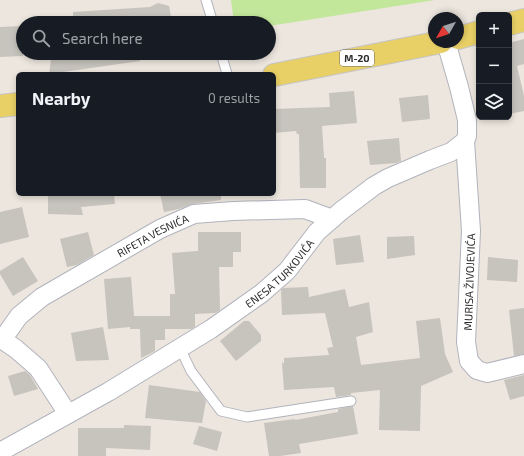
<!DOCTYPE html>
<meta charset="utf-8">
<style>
:root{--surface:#171b24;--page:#20242c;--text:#f1f3f6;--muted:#9ea1a6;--line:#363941}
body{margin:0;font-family:"Exo 2",sans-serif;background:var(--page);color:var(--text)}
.controls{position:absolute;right:12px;top:12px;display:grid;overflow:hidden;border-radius:6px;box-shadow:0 2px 6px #0003}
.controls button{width:36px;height:36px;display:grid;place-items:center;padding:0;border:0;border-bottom:1px solid var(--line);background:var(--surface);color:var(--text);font:20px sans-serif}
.compass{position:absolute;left:428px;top:12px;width:36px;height:36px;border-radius:50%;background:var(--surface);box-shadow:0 2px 6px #0003;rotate:231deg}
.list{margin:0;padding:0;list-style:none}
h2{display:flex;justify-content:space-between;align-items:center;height:52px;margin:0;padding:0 16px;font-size:17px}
h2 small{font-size:13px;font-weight:400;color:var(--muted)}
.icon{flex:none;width:22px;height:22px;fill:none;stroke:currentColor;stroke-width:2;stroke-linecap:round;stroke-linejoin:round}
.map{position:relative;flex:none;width:524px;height:456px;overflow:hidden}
.search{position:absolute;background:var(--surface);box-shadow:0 2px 6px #0003;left:16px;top:16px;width:260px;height:44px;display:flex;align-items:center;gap:10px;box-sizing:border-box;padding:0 14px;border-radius:22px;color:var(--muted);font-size:15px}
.panel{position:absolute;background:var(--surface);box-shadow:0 2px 6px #0003;left:16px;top:72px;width:260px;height:124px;border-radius:6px}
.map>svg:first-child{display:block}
</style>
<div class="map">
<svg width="524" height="456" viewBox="0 0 524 456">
<rect width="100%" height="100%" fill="#ece6de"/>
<path fill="#c2e69a" d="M231,0H435L269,26V23H234Z"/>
<g fill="#c7c3bd">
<path d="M158,3L169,6L172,23H73V12L150,7Z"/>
<path d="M23,26V56L0,57V27Z"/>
<path d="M524,39V64L517,66L524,96V111L509,114V43Z"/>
<path d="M52,53H139L140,61L49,74Z"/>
<path d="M354,91L357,123L322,126L324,158H326V188H300L299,134H297L296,131L274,133V109L330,107L329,93Z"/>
<path d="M428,95L430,119L402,122L399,98Z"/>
<path d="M399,138L401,161L396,163L370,165L367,141Z"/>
<path d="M48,194H114L115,204L81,207L83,215L48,214Z"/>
<path d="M160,194H221V200L193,204L179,209L164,212Z"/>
<path d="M22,207L29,237L0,244V212Z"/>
<path d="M88,232L94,255L77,265L67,267L60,239Z"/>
<path d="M198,232H241V252H233V267H219L220,310L215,313L195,314V327L191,329H165V340H155V351L141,358L140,329H130V327L108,329L104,279L131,277L134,316H170V294H175L172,253L198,251Z"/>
<path d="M360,235L364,262L336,265L333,239Z"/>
<path d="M414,236L415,255L387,259V237Z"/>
<path d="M23,257L38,281L13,296L0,274V271Z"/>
<path d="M488,257L518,260L517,282L487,280Z"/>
<path d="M308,287L309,297L345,289L349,307L369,302L373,332L356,337L361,365L420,358L416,321L440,318L445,354L453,372L421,386L420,431L379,430L380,390L351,393V395L336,397L334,387L284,390L282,362L284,364V358L329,355L327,348L333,347L325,313L282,315L281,290L283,288Z"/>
<path d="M524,308V354L514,356L509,310Z"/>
<path d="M244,321H249L261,335V341L236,361L220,341Z"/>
<path d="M103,327L109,360L76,361L71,333Z"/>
<path d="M25,371L30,375L38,389L14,396L8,376Z"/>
<path d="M524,375V396L510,400L504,380Z"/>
<path d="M149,385L200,392L206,401L202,423L145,418Z"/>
<path d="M353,406L358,434L299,444L301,453L280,456H269L264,423L295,419V420L338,412V409Z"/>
<path d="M124,425L151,426L150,450L106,448V456H78V428H124Z"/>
<path d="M199,426L222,432L217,451L193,444Z"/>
</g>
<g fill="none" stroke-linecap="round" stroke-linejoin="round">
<g stroke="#b1b3bd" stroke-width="11">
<g id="service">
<path d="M206,0L213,23"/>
<path d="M221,53L227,74"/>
<path d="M180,348L191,371L221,411L247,417L351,401"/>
</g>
</g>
<g stroke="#b1b3bd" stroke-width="20">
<g id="minor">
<path d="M465,141L471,231L466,342L469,361L477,370L487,373L524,364"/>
<path d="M0,338L16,349L38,368L68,414"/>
<path id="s1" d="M2,340L19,316L42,297L160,229L194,214L233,211L305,209L332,219"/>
<path id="s2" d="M0,452L108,392L211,329L262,293L287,271L317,232L341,211L374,186L388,178L430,160L451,152L465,141L467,136V120L459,87L446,42"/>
</g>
</g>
<g stroke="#c4c4c4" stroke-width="24">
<g id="primary">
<path d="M509,24L524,20"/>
<path d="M458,38L479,32"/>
<path d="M274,75L441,42"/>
<path d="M0,106L18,104"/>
</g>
</g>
<use href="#service" stroke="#fff" stroke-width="9"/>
<use href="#minor" stroke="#fff" stroke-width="18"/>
<use href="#primary" stroke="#e9d066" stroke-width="22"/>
</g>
<g text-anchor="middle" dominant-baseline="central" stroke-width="3" stroke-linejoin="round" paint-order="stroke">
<rect fill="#fff" stroke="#6b6b6b" stroke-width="1" x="340" y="50" width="34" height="16" rx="3"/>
<g font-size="10" font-weight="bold" fill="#2b2b2b">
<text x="357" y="58">M-20</text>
</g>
<g font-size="11" fill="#2b2b2b" stroke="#fff">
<text stroke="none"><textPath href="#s1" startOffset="186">RIFETA VESNIĆA</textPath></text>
<text stroke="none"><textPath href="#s2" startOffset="333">ENESA TURKOVIĆA</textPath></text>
<text transform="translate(469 282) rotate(-88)">MURISA ŽIVOJEVIĆA</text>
</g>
</g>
</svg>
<div class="controls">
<button>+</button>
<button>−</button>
<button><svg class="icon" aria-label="layers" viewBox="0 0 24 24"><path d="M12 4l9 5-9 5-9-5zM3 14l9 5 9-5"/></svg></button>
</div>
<svg class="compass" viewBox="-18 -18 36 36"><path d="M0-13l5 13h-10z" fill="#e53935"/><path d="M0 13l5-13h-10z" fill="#9ea1a6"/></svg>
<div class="search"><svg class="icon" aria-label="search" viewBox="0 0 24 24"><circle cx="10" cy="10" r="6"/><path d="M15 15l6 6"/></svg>Search here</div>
<section class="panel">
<h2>Nearby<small>0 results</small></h2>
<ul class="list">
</ul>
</section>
</div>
